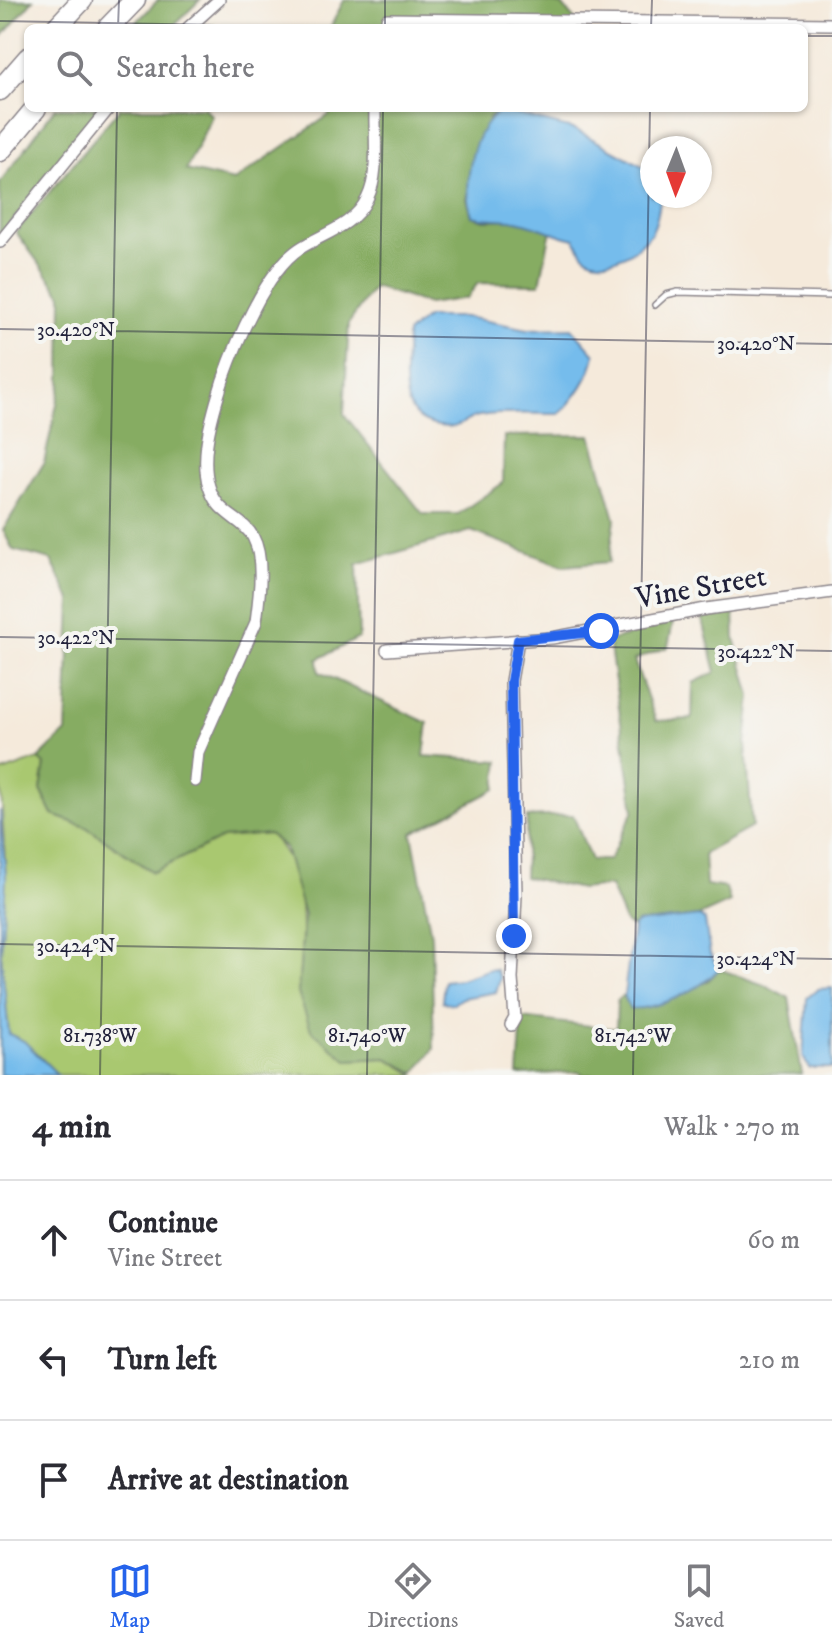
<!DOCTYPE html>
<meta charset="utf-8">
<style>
:root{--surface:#fff;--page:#f2f2f3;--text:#2b2b33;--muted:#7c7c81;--line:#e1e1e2;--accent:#2563eb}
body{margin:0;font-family:"IM FELL DW Pica",serif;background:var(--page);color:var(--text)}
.compass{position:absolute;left:640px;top:136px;width:72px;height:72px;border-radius:50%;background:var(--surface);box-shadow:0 2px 6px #0004;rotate:181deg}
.stop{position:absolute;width:24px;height:24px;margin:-18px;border:6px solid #2563eb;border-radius:50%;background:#fff}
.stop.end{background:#2563eb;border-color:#fff;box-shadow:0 2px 8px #0008}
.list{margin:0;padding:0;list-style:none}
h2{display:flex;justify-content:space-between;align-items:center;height:104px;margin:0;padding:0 32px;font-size:34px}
h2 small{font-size:26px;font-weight:400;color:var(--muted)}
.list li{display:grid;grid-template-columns:52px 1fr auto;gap:24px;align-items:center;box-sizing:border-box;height:120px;padding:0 32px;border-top:2px solid var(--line)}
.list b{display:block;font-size:30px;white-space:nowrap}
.list p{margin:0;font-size:26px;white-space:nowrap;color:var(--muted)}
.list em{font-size:26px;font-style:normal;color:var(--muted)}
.icon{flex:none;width:44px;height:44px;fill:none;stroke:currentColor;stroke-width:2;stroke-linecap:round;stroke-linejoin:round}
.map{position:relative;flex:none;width:832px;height:1075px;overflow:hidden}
.search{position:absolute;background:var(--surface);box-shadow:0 2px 6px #0004;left:24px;right:24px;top:24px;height:88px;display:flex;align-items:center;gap:20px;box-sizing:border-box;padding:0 28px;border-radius:12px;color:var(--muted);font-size:30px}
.sheet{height:464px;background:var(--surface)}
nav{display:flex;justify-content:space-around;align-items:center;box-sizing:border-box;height:112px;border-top:2px solid var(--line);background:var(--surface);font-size:22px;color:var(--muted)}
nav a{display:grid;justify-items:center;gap:4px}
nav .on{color:var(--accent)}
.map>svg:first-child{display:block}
</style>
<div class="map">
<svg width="832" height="1075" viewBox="0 0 832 1075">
<rect width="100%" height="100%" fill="#f6f6f2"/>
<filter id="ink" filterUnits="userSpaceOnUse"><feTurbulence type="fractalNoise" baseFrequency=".0125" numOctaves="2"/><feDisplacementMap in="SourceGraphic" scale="16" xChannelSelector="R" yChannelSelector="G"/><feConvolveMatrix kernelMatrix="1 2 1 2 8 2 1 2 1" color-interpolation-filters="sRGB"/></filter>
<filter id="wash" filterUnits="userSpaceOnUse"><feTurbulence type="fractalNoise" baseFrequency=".006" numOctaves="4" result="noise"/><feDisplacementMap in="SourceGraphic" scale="32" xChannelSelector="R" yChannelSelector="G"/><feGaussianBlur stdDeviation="1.8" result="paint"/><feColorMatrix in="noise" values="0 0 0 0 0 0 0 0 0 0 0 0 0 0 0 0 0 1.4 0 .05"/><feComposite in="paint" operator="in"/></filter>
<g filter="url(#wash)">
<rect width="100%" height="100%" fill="#f5eadb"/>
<path fill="#a9c86f" stroke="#667555" stroke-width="2" d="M38,759L45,764L41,790L53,815L86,827L152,872L222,838L269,834C312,873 302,940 298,993L347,1060L387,1058L415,1075H58L24,1041L9,1034L1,954L6,878L0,773Z"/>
<g fill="#86ac62" stroke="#54674e" stroke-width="2">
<path d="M0,0H33L0,39Z"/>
<path d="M158,0H200L171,28H131Z"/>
<path d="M344,0H530L562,5L582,28H330Z"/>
<path d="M55,108H100L0,237V183Z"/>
<path d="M120,108H204L212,116L186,170L234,181L329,115L330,108H549L501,110L489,118L467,199L472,216L485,220L511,219L551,230L540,284L478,283L467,298L428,304L374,287L349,323L344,414L423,514H458L503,483L504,436L591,435L615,519L609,562L564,566L471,531L357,564L359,638L318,659L319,672L428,723L424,756L499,761L496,789L412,833L431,935L434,1049L415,1073L387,1058L347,1060L311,1030L298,993L304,915L285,848L269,834L222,838L153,872L86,827L53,815L41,790L45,764L38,759L66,732L71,600L51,560L13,550L3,530L44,463L61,385L62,295L16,232Z"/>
<path d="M734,609L735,638L751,696L746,744L752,827L704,854L706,885L726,888L730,902L699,916L637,923L633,927L626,924L610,886L581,889L524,877L527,817L573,815L591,860H609L634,810L609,641L673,622L668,647L634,660L656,721L692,719L693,683L716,672L702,617Z"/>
<path d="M719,969L767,986L789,998L802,1074L584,1075L579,1072L518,1075L522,1018L616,1029L617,1000L624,995L630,1009L707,982Z"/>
</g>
<g fill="#75bcec" stroke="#4c6f94" stroke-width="2">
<path d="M501,110L576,130L652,171V196H661C659,206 658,218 654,227C646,248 605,273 585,255C581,252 578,244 575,239C553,235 534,223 511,220C497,218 486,220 472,216C463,182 470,131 501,110Z"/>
<path d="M427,317H466L528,329L572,328L595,354C592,375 574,400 559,414C533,414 505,412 479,416C469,417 461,427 451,427C392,427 406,375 407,334Z"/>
<path d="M0,810L6,878L1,954L9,1034L24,1041L58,1075H0Z"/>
<path d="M699,916L705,920L710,954L719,969C699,991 659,1009 630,1009L624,995L633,927L637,923Z"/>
<path d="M490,969L496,970L500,978L496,992L462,998L453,1004L442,1002L444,981L461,979Z"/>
<path d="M832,988V1068H809L803,1057L807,998L818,989Z"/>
</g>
</g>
<g filter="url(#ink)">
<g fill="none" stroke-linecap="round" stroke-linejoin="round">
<g stroke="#8c868b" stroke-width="8">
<path id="lane" d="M655,305L666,295L678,292L832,296"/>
</g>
<g stroke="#8c868b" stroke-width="14">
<g id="street">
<path d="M188,28L219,0"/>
<path d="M387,28V19L832,24"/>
<path d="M0,242L109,108"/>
<path d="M387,650L552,638L706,609L832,592"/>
<path d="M195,781L198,752L256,622C259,598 265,559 253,537C246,523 228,517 218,504C193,472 212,415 223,380C236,343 266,271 299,249C322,234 354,226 367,199C380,174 374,136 375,108"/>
<path d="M511,1025L515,1018L512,979L516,895L511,681L518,640"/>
</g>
</g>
<g stroke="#8c868b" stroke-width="23">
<g id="highway">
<path d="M56,28L82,0"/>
<path d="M108,28L135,0"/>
<path d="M0,90L28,58"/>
<path d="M0,151L36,108"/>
</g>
</g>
<use href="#lane" stroke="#fff" stroke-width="5"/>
<use href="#street" stroke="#fff" stroke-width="11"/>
<use href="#highway" stroke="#fff" stroke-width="20"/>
</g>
</g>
<g fill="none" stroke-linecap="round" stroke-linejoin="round" filter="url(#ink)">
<path stroke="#2563eb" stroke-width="10" d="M514,936L511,681L518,640L601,631"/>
</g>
<path fill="none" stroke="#22223b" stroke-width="2" stroke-opacity="0.45" d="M0,21L373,28M118,28L119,0M385,28V0M651,28L652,0M804,36H832M0,329L832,344M0,637L832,651M0,944L832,959M100,1075L117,108M367,1075L383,108M633,1075L650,108"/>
<g text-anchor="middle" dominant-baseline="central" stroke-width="8" stroke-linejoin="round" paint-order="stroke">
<g font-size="30" fill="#22223b" stroke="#f6f6f2">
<text transform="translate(701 588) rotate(-10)">Vine Street</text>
</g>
</g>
<g font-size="20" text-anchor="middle" fill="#22223b" stroke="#f6f6f2" stroke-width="8" stroke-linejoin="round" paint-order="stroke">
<text x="76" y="336">30.420°N</text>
<text x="756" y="350">30.420°N</text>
<text x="76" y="644">30.422°N</text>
<text x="756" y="658">30.422°N</text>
<text x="76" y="952">30.424°N</text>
<text x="756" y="965">30.424°N</text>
<text x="100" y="1042">81.738°W</text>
<text x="367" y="1042">81.740°W</text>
<text x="633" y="1042">81.742°W</text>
</g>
</svg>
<svg class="compass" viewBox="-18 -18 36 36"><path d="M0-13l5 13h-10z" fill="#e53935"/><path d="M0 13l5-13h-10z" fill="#7c7c81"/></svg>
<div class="stop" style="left:601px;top:631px"></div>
<div class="stop end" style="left:514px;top:936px"></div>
<div class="search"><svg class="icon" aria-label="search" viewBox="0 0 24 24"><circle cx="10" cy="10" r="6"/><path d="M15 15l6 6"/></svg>Search here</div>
</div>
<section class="sheet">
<h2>4 min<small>Walk · 270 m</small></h2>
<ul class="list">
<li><svg class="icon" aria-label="ahead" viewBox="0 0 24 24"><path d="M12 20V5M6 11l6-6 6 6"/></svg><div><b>Continue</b><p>Vine Street</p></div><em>60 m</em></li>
<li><svg class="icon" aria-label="left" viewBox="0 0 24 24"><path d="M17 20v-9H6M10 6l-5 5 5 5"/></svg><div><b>Turn left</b></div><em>210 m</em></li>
<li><svg class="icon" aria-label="arrive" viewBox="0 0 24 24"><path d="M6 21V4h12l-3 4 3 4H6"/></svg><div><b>Arrive at destination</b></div></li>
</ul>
</section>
<nav>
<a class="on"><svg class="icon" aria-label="map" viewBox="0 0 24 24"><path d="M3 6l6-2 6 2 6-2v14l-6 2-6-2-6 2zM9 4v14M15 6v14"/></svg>Map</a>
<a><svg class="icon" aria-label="directions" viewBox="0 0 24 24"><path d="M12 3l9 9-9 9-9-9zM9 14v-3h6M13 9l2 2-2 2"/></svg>Directions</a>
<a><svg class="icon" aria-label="saved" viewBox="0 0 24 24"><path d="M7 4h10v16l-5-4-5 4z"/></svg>Saved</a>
</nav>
